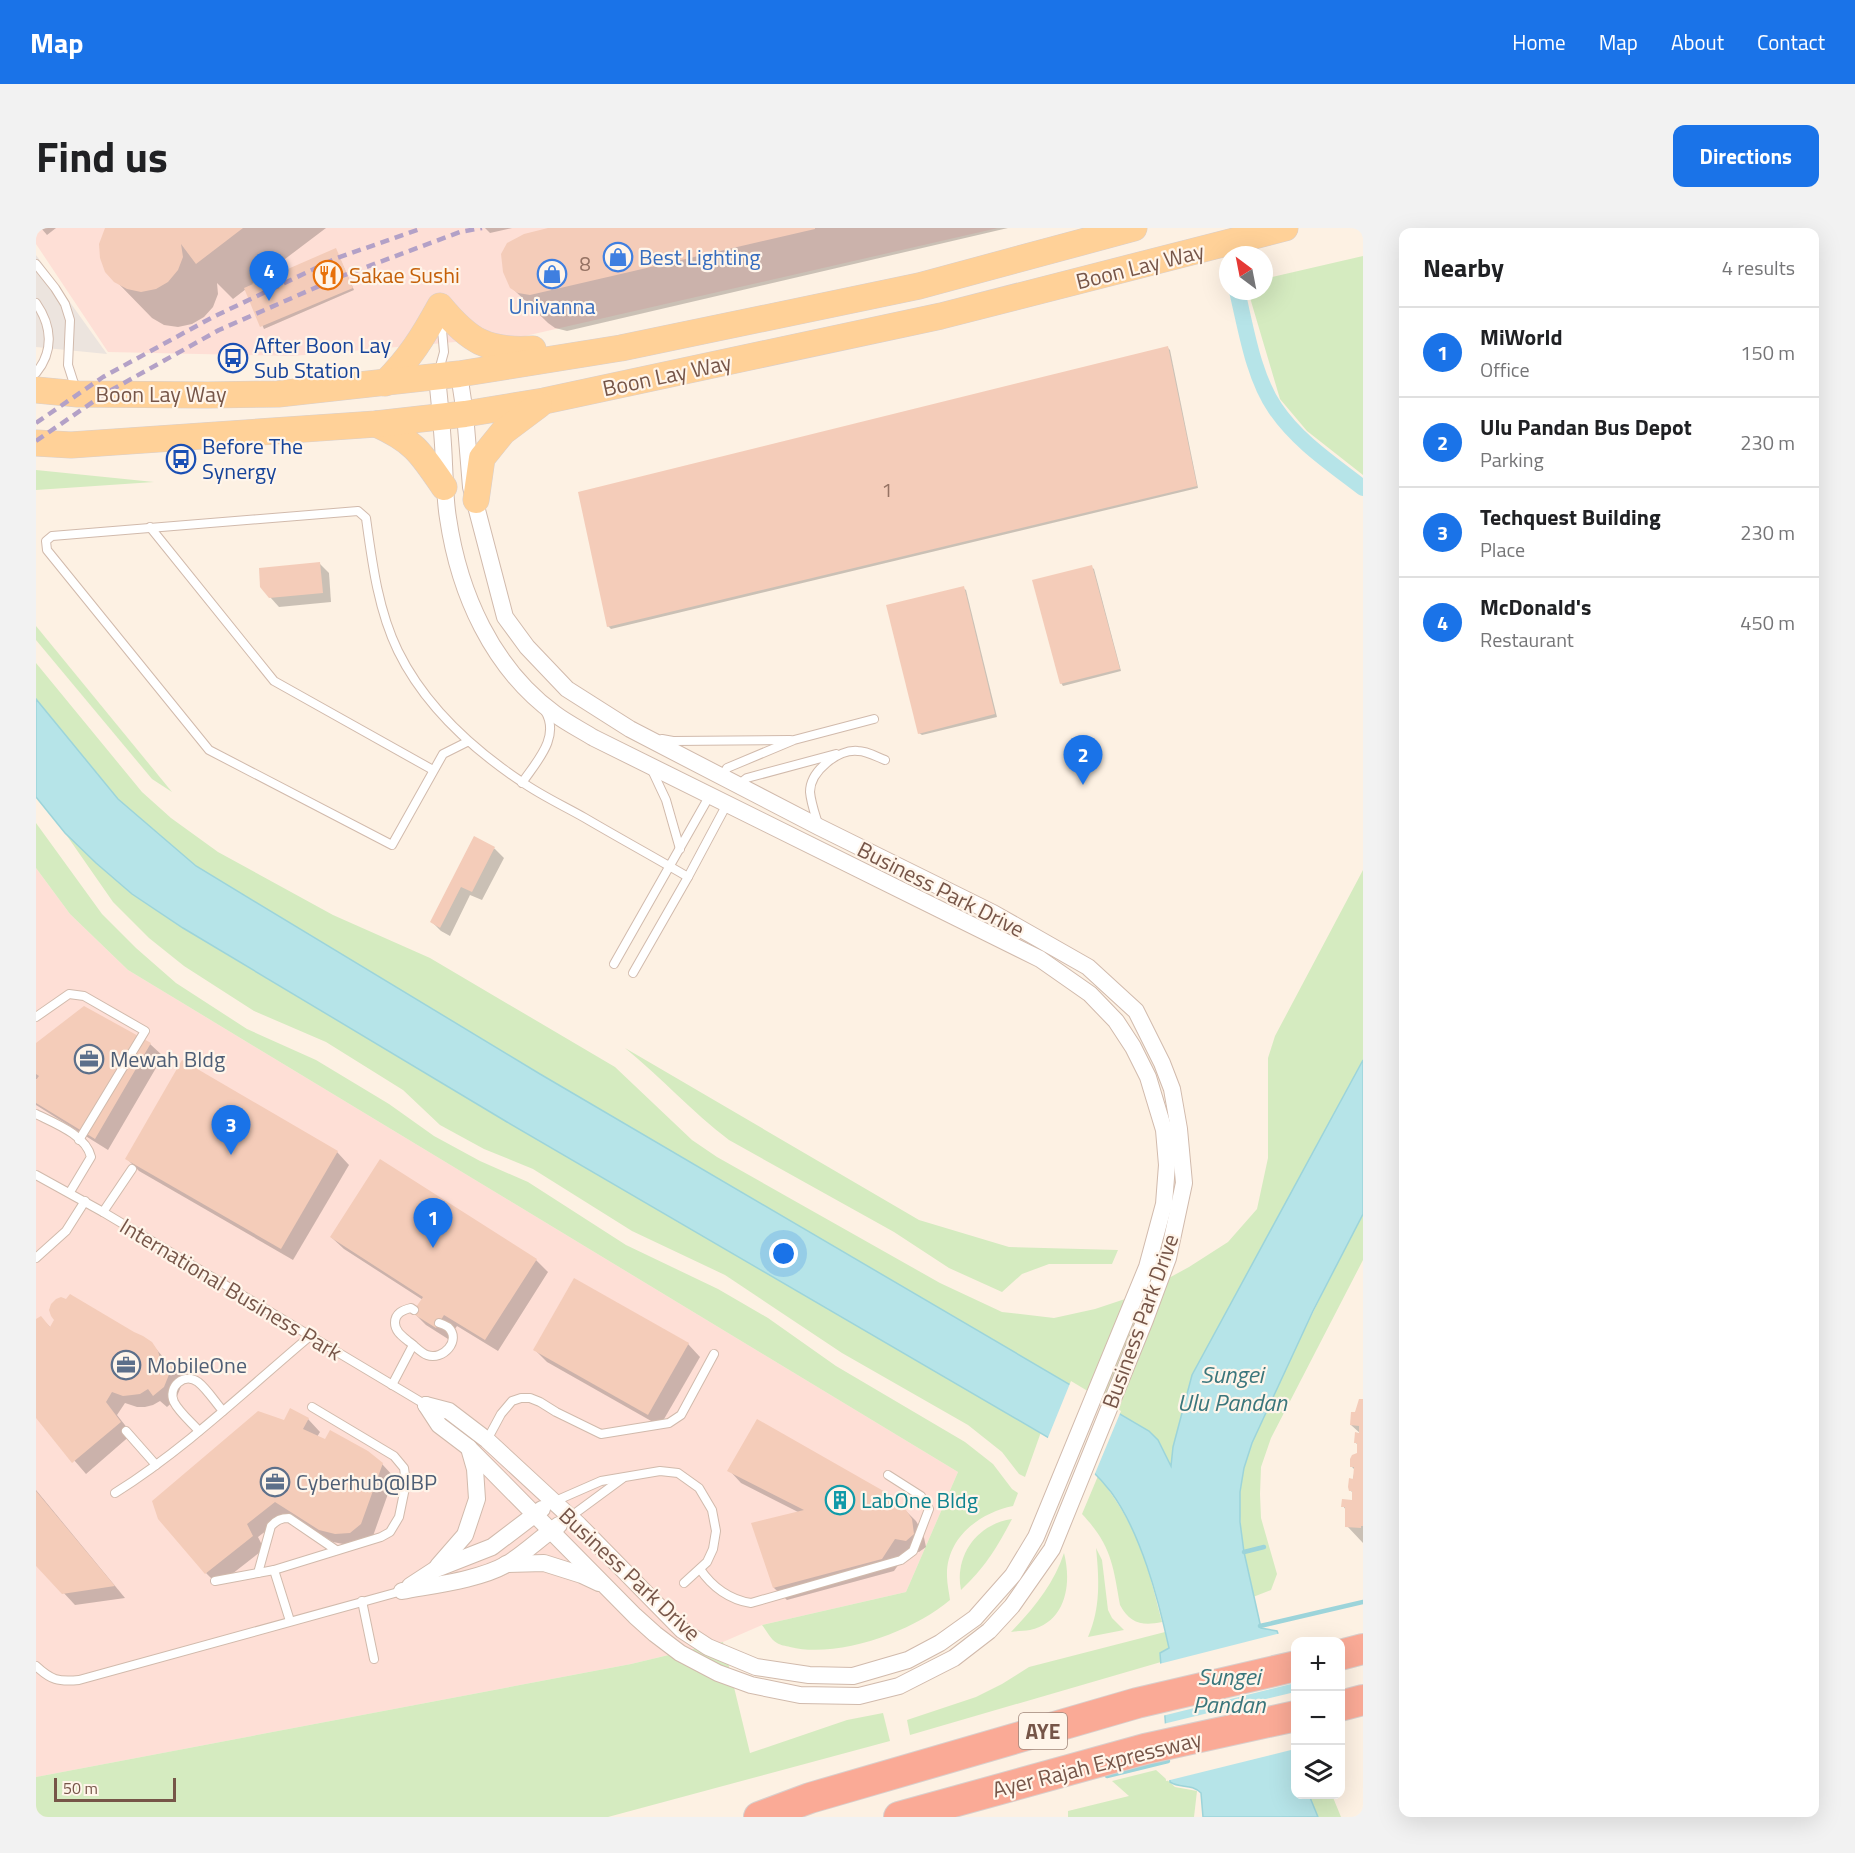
<!DOCTYPE html>
<meta charset="utf-8">
<style>
:root{--surface:#fff;--page:#f2f2f2;--text:#202124;--muted:#757577;--line:#e0e0e0;--accent:#1a73e8}
body{margin:0;font-family:"Titillium Web",sans-serif;background:var(--page);color:var(--text)}
.controls{position:absolute;right:18px;bottom:18px;display:grid;overflow:hidden;border-radius:12px;box-shadow:0 6px 24px #0002}
.controls button{width:54px;height:54px;display:grid;place-items:center;padding:0;border:0;border-bottom:2px solid var(--line);background:var(--surface);color:var(--text);font:30px sans-serif}
.compass{position:absolute;left:1183px;top:18px;width:54px;height:54px;border-radius:50%;background:var(--surface);box-shadow:0 6px 24px #0002;rotate:328deg}
.scale{position:absolute;left:18px;bottom:15px;width:122px;box-sizing:border-box;padding-left:6px;border:3px solid #765548;border-top:0;font-size:16px;line-height:21px;white-space:nowrap;color:#765548;-webkit-text-stroke:4px #fff5ea;paint-order:stroke}
.you{position:absolute;left:748px;top:1026px;width:21px;height:21px;margin:-15px;border:4px solid #fff;border-radius:50%;background:#1a73e8;box-shadow:0 0 0 9px #1a73e833}
.badge{display:grid;place-items:center;width:39px;height:39px;border-radius:50%;background:var(--accent);color:#fff;font-size:20px;font-weight:700}
.pin{position:absolute;translate:-50% -50px;filter:drop-shadow(0 2px 3px #0008)}
.pin::after{content:'';position:absolute;top:32px;width:21px;height:18px;background:inherit;clip-path:polygon(0 0,100% 0,50% 100%)}
.list{margin:0;padding:0;list-style:none}
h2{display:flex;justify-content:space-between;align-items:center;height:78px;margin:0;padding:0 24px;font-size:26px}
h2 small{font-size:20px;font-weight:400;color:var(--muted)}
.list li{display:grid;grid-template-columns:39px 1fr auto;gap:18px;align-items:center;box-sizing:border-box;height:90px;padding:0 24px;border-top:2px solid var(--line)}
.list b{display:block;font-size:22px;white-space:nowrap}
.list p{margin:0;font-size:20px;white-space:nowrap;color:var(--muted)}
.list em{font-size:20px;font-style:normal;color:var(--muted)}
.icon{flex:none;width:33px;height:33px;fill:none;stroke:currentColor;stroke-width:2;stroke-linecap:round;stroke-linejoin:round}
.map{position:relative;flex:none;width:1327px;height:1589px;overflow:hidden;border-radius:12px}
header{display:flex;align-items:center;gap:36px;box-sizing:border-box;height:84px;padding:0 30px;background:var(--accent);color:#fff}
header strong{font-size:28px}
nav{display:flex;gap:33px;margin-inline-start:auto;font-size:21px}
.intro{display:flex;align-items:center;justify-content:space-between;box-sizing:border-box;height:144px;padding:0 36px}
h1{margin:0;font-size:42px}
.button{padding:15px 27px;border-radius:12px;background:var(--accent);color:#fff;font-size:21px;font-weight:700}
main{display:flex;gap:36px;padding:0 36px}
aside{flex:1;background:var(--surface);border-radius:12px;box-shadow:0 6px 24px #0002}
.map>svg:first-child{display:block}
</style>
<header>
<strong>Map</strong>
<nav><a>Home</a><a>Map</a><a>About</a><a>Contact</a></nav>
</header>
<div class="intro"><h1>Find us</h1><a class="button">Directions</a></div>
<main>
<div class="map">
<svg width="1327" height="1589" viewBox="0 0 1327 1589">
<rect width="100%" height="100%" fill="#fdf1e3"/>
<g fill="#fedfd6">
<path d="M0,0H962L489,108L257,128L72,124L0,16Z"/>
<path d="M0,640L34,686L92,742L922,1244L870,1364L726,1397L687,1414L595,1436L0,1549Z"/>
</g>
<path fill="#ece4de" d="M0,27L71,126L0,119Z"/>
<g fill="#d5ebc0">
<path d="M1327,28V247L1271,203L1244,171L1212,63H1228V51Z"/>
<path d="M0,242L118,254L0,262Z"/>
<path d="M0,398L136,564L116,551L0,412Z"/>
<path d="M0,435L106,564L135,590L182,624L297,687L394,730L579,839L656,912L681,929L904,1055L966,1084L1018,1090L1059,1081L1092,1070L1120,1057L1153,1039L1192,1014L1221,981L1232,930V830L1239,808L1327,642V832L1156,1147L1137,1219L1136,1239L1122,1212L1113,1203L504,846L160,638L82,571L0,471Z"/>
<path d="M0,595L66,686L100,720L140,755L211,801L280,832L353,876L398,908L444,933L492,954L590,1017L682,1061L732,1090L800,1138L929,1214L957,1236L976,1261L982,1265L977,1278C943,1285 910,1310 911,1348C911,1356 913,1364 914,1372C878,1403 802,1431 754,1419C750,1418 744,1417 741,1415C735,1412 730,1402 726,1397L870,1364L922,1244L92,742L34,686L0,640Z"/>
<path d="M29,605L60,635L96,666L147,700L471,894L1005,1204L989,1249L983,1246L966,1224L932,1197L806,1125L689,1047L596,1003L497,941L448,921L404,897L367,862L290,814L218,783L148,738L113,710L77,674Z"/>
<path d="M589,820L883,992L973,1019L1082,1022L1076,1036H1013L986,1046L966,1064L913,1040L858,1004L693,912C656,884 625,849 589,820Z"/>
<path d="M1327,986V1032L1235,1210L1225,1239L1224,1266L1225,1290L1241,1346L1235,1362L1217,1369C1210,1335 1202,1300 1204,1265C1206,1230 1224,1198 1238,1166C1266,1105 1296,1046 1327,986Z"/>
<path d="M1062,1248C1074,1263 1084,1278 1093,1295C1110,1325 1117,1361 1126,1394C1107,1398 1094,1396 1084,1377C1077,1336 1075,1317 1046,1286Z"/>
<path d="M976,1291C960,1321 950,1338 925,1362C918,1328 941,1296 976,1291Z"/>
<path d="M1060,1320L1066,1332L1072,1382L1076,1390L1088,1402L1052,1409C1065,1380 1063,1350 1060,1320Z"/>
<path d="M1028,1325C1036,1356 1030,1394 994,1402C988,1403 981,1403 975,1404C997,1381 1018,1356 1028,1325Z"/>
<path d="M1129,1404L1133,1420L1125,1425V1434L874,1507L871,1492L940,1469L966,1456L993,1439Z"/>
<path d="M687,1414L714,1525L811,1492L847,1485L854,1513L572,1589H0V1549L595,1436Z"/>
<path d="M1120,1542L1139,1559L1161,1563L1158,1589H1032V1583L1093,1568L1076,1553Z"/>
<path d="M1273,1567H1296L1305,1589H1282Z"/>
</g>
<path fill="#b6e4e8" stroke="#9cd4da" stroke-width="1.5" d="M0,471L82,571L160,638L504,846L1113,1203L1122,1212L1135,1238L1137,1219L1156,1147L1327,832V986L1277,1083L1216,1215L1208,1240L1204,1264V1294L1208,1324L1225,1400L1241,1403L1259,1451L1260,1566L1273,1567L1282,1589H1167L1165,1565C1155,1555 1145,1561 1134,1554L1124,1425L1133,1420C1122,1370 1105,1305 1075,1264C1062,1247 1047,1234 1032,1221L471,894L147,700L96,666L60,635L29,605L0,569Z"/>
<g fill="#fdf1e3">
<path d="M1035,1153L1085,1183L1058,1248L1031,1223L1011,1212Z"/>
<path d="M1245,1405L1260,1442L1259,1455L1126,1488L1123,1436Z"/>
<path d="M1259,1464V1521L1130,1553L1127,1496Z"/>
</g>
<g fill="#0003">
<path d="M5,0H20L11,7Z"/>
<path d="M71,0H290L216,56L300,22L318,62L228,101L210,61L197,71L181,55L182,66L177,79L168,89L156,96L142,99L128,97L116,90L80,53Z"/>
<path d="M449,0H476L454,5Z"/>
<path d="M519,0H972L531,103L519,100L512,95L475,59Z"/>
<path d="M1132,120L1134,122L1162,260L575,401L572,398Z"/>
<path d="M284,336L293,345L295,374L243,379L234,369Z"/>
<path d="M1055,339L1058,341L1085,443L1027,458L1025,455Z"/>
<path d="M927,360L930,362L961,489L886,507L883,505Z"/>
<path d="M438,610L459,621L468,630L446,672L434,667L414,708L405,703L396,694Z"/>
<path d="M48,780L114,816L127,828L72,922L0,877V854L2,852L0,851V817Z"/>
<path d="M301,924L313,937L257,1032L103,943L91,931Z"/>
<path d="M295,1009L500,1032L512,1044L462,1123L421,1098L412,1111L390,1097L378,1085L387,1072L308,1021Z"/>
<path d="M5,1090L15,1100L115,1115L133,1136H137L149,1148L140,1171L131,1179L124,1173L117,1177L109,1179H101L89,1175L81,1187L96,1206L50,1246L0,1188V1093Z"/>
<path d="M652,1116L664,1129L624,1198L511,1134L499,1122Z"/>
<path d="M1324,1172H1327V1315L1311,1298L1310,1282L1307,1278L1317,1274L1318,1266L1314,1262L1319,1242L1315,1238L1322,1226V1217L1319,1214L1325,1206L1315,1197Z"/>
<path d="M272,1191L284,1204L281,1209L346,1236L358,1249L337,1308L312,1317L297,1314L252,1286L222,1309L228,1321L182,1357L170,1345L249,1194Z"/>
<path d="M693,1242L867,1280L880,1293L887,1305L890,1319L883,1324L872,1323L858,1343L751,1372L738,1360L764,1285L705,1255Z"/>
<path d="M0,1262L89,1370L39,1377L0,1335Z"/>
</g>
<g fill="none" stroke-linecap="round" stroke-linejoin="round">
<g stroke="#9cd4da" stroke-width="4.5">
<path d="M1208,1324L1228,1319"/>
<path d="M1224,1398L1327,1374"/>
<path d="M1071,1548L1132,1533"/>
</g>
<path stroke="#b6e4e8" stroke-width="16" d="M1201,63C1210,100 1217,148 1239,180C1261,213 1296,236 1327,260"/>
</g>
<g fill="#f4ccb9">
<path d="M69,0H207L160,36L145,16L147,29L142,42L132,54L120,61L105,64L91,61L78,54L69,44L64,30L63,16Z"/>
<path d="M512,0H779V1L494,67L482,65L474,60L467,44L465,26L471,15L488,6Z"/>
<path d="M300,20L317,60L224,99L208,60Z"/>
<path d="M1132,118L1161,258L571,399L542,264Z"/>
<path d="M284,334L287,365L233,370L224,359L223,340Z"/>
<path d="M1056,337L1084,441L1024,456L996,352Z"/>
<path d="M928,358L959,486L882,506L850,377Z"/>
<path d="M438,608L459,619L436,664L425,659L404,700L394,694Z"/>
<path d="M48,778L115,815L59,911L0,875V852L3,848L0,846V815Z"/>
<path d="M146,832L302,923L245,1021L89,931Z"/>
<path d="M344,931L501,1031L449,1112L408,1087L400,1100L376,1085L387,1069L294,1009Z"/>
<path d="M538,1050L653,1115L612,1187L497,1122Z"/>
<path d="M34,1066L98,1104L107,1108L116,1114L122,1123L125,1134H138L128,1159L117,1168L112,1161L104,1166L96,1167L87,1168L76,1164L70,1174L85,1194L36,1235L0,1190V1091L5,1088L14,1099L18,1092L15,1088L13,1082L15,1076L20,1071L25,1069L30,1071Z"/>
<path d="M1323,1171H1327V1298H1325V1300L1309,1299V1279H1305L1306,1271L1316,1272V1263H1313L1312,1259L1313,1250L1317,1251L1318,1239H1314V1231L1316,1227L1321,1225V1215H1318L1319,1204L1323,1205V1198L1314,1197L1315,1184H1319Z"/>
<path d="M254,1180L273,1190L267,1201L289,1211L294,1202L332,1223L347,1235L325,1296L314,1305L299,1306L283,1302L239,1274L211,1296L217,1308L169,1346L122,1291L116,1273L222,1183L248,1192Z"/>
<path d="M721,1191L851,1265L868,1279L876,1291L878,1306L870,1313L859,1311L846,1331L737,1360L715,1295L768,1282L691,1243Z"/>
<path d="M0,1263L79,1358L26,1366L0,1338Z"/>
</g>
<g fill="none" stroke-linecap="round" stroke-linejoin="round">
<g stroke="#d1baac" stroke-width="10">
<g id="service">
<path d="M0,36L19,60L29,76L34,92L32,137L40,162"/>
<path d="M0,75C16,98 18,123 0,145"/>
<path d="M402,146L408,124L405,91"/>
<path d="M114,299L238,453L397,542"/>
<path d="M626,511L637,513L754,512"/>
<path d="M431,514L407,526L356,617L173,522L11,322L10,313L16,308L322,283L330,290C336,334 342,382 362,423C389,478 435,520 486,554C506,568 528,578 549,590C583,610 618,629 652,649"/>
<path d="M615,540L630,572L644,621"/>
<path d="M686,549L691,540L758,512L838,491"/>
<path d="M486,555C500,534 525,509 509,483"/>
<path d="M702,557L711,550L800,526"/>
<path d="M782,596C779,586 775,575 774,564C774,543 802,521 822,523C831,523 841,529 849,532"/>
<path d="M578,736L674,567"/>
<path d="M597,745L652,649L691,576"/>
<path d="M0,789L33,766L48,768L109,803L43,912"/>
<path d="M0,886C18,895 50,907 55,929L34,964"/>
<path d="M0,947L67,984L390,1177"/>
<path d="M67,984L96,941"/>
<path d="M0,1030L30,1003L49,973"/>
<path d="M378,1082L375,1080C367,1082 359,1085 359,1095C359,1103 366,1108 372,1113C378,1117 385,1125 391,1127C407,1133 426,1112 412,1099C409,1097 406,1096 403,1095"/>
<path d="M356,1157L377,1117"/>
<path d="M90,1203L120,1237"/>
<path d="M163,1203C155,1194 143,1184 138,1174C131,1159 148,1144 162,1154C171,1161 179,1174 187,1183"/>
<path d="M451,1212L465,1186L476,1173L485,1170H494L504,1174L520,1184L565,1206L633,1195L645,1187L678,1126"/>
<path d="M79,1265C149,1221 210,1162 273,1109"/>
<path d="M517,1274L565,1253L624,1243L642,1245L663,1260L676,1282L680,1303L677,1321L671,1334L648,1355"/>
<path d="M534,1289L587,1250"/>
<path d="M664,1341C676,1359 694,1372 715,1375L865,1332L877,1323L893,1281L885,1268L852,1247"/>
<path d="M238,1342L254,1393"/>
<path d="M222,1345L235,1298C241,1292 245,1290 253,1290L300,1322"/>
<path d="M179,1353L238,1342L345,1309L354,1304L363,1289L370,1255L368,1240L358,1228L276,1179"/>
<path d="M326,1373L338,1431"/>
<path d="M0,1438C15,1452 22,1454 43,1452L366,1363"/>
</g>
</g>
<g stroke="#d1baac" stroke-width="18">
<g id="minor">
<path d="M390,1177L403,1197L432,1219L599,1388L619,1406L644,1425L682,1445L715,1457L764,1467L823,1468L863,1458L918,1430L953,1403L976,1378L1016,1321L1109,1092L1132,1030L1148,955L1143,901L1136,861L1126,835L1100,783L1052,739L957,685L783,599L594,501L531,461L491,419L469,389L435,259L429,186L423,146"/>
<path d="M390,1177L413,1183L451,1212L543,1297L646,1402L672,1419L720,1439L773,1447L817,1448L872,1432L904,1415L939,1390L977,1347L1000,1309L1111,1039L1128,976L1131,937L1128,902L1118,869L1112,849L1097,819L1080,793L1054,766L1004,731L558,510C545,502 531,495 519,486C456,440 423,365 412,290C409,272 409,254 408,236C407,206 404,178 401,149"/>
<path d="M470,1336L508,1335L546,1347L563,1355"/>
<path d="M402,1338L429,1307L441,1271L439,1241L433,1220"/>
<path d="M374,1358L400,1341L456,1319L506,1281"/>
<path d="M366,1363C397,1357 443,1352 471,1336C489,1325 505,1309 523,1297"/>
</g>
</g>
<g stroke="#d9cfcc" stroke-width="27">
<g id="primary">
<path d="M349,155C374,130 387,109 404,78C433,113 451,124 497,121"/>
<path d="M0,162L42,166L171,167L242,166L423,146L585,120L883,58L1098,0"/>
<path d="M340,196C378,213 385,225 408,259"/>
<path d="M0,215L35,217L340,196L429,186L508,173L905,88L1249,0"/>
<path d="M440,272L446,230L467,204L503,177"/>
</g>
</g>
<g stroke="#d9cfcc" stroke-width="32">
<g id="motorway">
<path d="M1304,1427L1327,1421"/>
<path d="M1304,1478L1327,1472"/>
<path d="M723,1589L774,1570L1101,1475L1260,1438"/>
<path d="M863,1589L1109,1521L1260,1488"/>
</g>
</g>
<use href="#service" stroke="#fff" stroke-width="8"/>
<use href="#minor" stroke="#fff" stroke-width="16"/>
<use href="#primary" stroke="#ffd198" stroke-width="26"/>
<use href="#motorway" stroke="#faaa96" stroke-width="30"/>
<g stroke="#b3a1c7" stroke-width="4.5" stroke-dasharray="9 6" stroke-linecap="butt">
<path d="M0,195L67,149L177,89L301,30L387,0"/>
<path d="M0,213L70,165L183,102L306,48L424,4L446,0"/>
</g>
</g>
<defs>
<g id="shop-ring" transform="scale(1.5)"><circle r="9.5" fill="#fff5ea" stroke="#3f7fe0" stroke-width="1.5"/><path d="M-5-2.5h2.3a2.7 3.5 0 0 1 5.4 0H5L5.5 6h-11ZM-1.5-2.5h3a1.5 2.3 0 0 0-3 0Z" fill="#3f7fe0"/></g>
<g id="restaurant-ring" transform="scale(1.5)"><circle r="9.5" fill="#fff5ea" stroke="#e8710a" stroke-width="1.5"/><path d="M-5-6h1v4h1v-4h1v4h1v-4h1v5L-1.5 .5V6h-2V.5L-5-1ZM5-6V6H3V1.5H1.5Q1.5-4 5-6Z" fill="#e8710a"/></g>
<g id="bus-ring" transform="scale(1.5)"><circle r="9.5" fill="#fff5ea" stroke="#1a4fb4" stroke-width="1.5"/><path d="M-5-6H5V4H4V6H2V4H-2V6H-4V4H-5ZM-3.5-4V0h7V-4ZM-3.5 1.2v1.5H-2V1.2ZM2 1.2v1.5H3.5V1.2Z" fill="#1a4fb4"/></g>
<g id="office-ring" transform="scale(1.5)"><circle r="9.5" fill="#fff5ea" stroke="#5c6f8a" stroke-width="1.5"/><path d="M-6-3h4V-5.5h4V-3h4V5H-6ZM-1-4.5V-3h2v-1.5ZM-6 0V1H6V0Z" fill="#5c6f8a"/></g>
<g id="building-ring" transform="scale(1.5)"><circle r="9.5" fill="#fff5ea" stroke="#0f9aa8" stroke-width="1.5"/><path d="M-4-6H4V6H1V3H-1V6H-4ZM-2.5-4.3h1.7v1.8h-1.7ZM.8-4.3h1.7v1.8H.8ZM-2.5-1h1.7V.8h-1.7ZM.8-1h1.7V.8H.8Z" fill="#0f9aa8"/></g>
</defs>
<g fill-rule="evenodd">
<use href="#shop-ring" x="582" y="29"/>
<use href="#shop-ring" x="516" y="46"/>
<use href="#restaurant-ring" x="292" y="47"/>
<use href="#bus-ring" x="197" y="130"/>
<use href="#bus-ring" x="145" y="231"/>
<use href="#office-ring" x="53" y="831"/>
<use href="#office-ring" x="90" y="1137"/>
<use href="#office-ring" x="239" y="1254"/>
<use href="#building-ring" x="804" y="1272"/>
</g>
<g text-anchor="middle" dominant-baseline="central" stroke-width="4.5" stroke-linejoin="round" paint-order="stroke">
<g font-size="20" fill="#967364">
<text x="549" y="35">8</text>
<text x="851" y="261">1</text>
</g>
<rect fill="#fff5ea" stroke="#9f8579" stroke-width="1.5" x="983" y="1485" width="48" height="36" rx="4.5"/>
<g font-size="21" font-weight="bold" fill="#765548">
<text x="1007" y="1503">AYE</text>
</g>
<g font-size="22" fill="#366cbe" stroke="#fff5ea" text-anchor="start">
<text x="603" y="29">Best Lighting</text>
<text x="516" y="78" text-anchor="middle">Univanna</text>
</g>
<g font-size="22" fill="#765548" stroke="#fff5ea">
<text transform="translate(1104 38) rotate(-14)">Boon Lay Way</text>
<text transform="translate(631 147) rotate(-12)">Boon Lay Way</text>
<text x="125" y="166">Boon Lay Way</text>
<text transform="translate(905 661) rotate(27)">Business Park Drive</text>
<text transform="translate(195 1061) rotate(31)">International Business Park</text>
<text transform="translate(1104 1093) rotate(-70)">Business Park Drive</text>
<text transform="translate(594 1346) rotate(43)">Business Park Drive</text>
<text transform="translate(1061 1536) rotate(-14)">Ayer Rajah Expressway</text>
</g>
<g font-size="22" fill="#c56008" stroke="#fff5ea" text-anchor="start">
<text x="313" y="47">Sakae Sushi</text>
</g>
<g font-size="22" fill="#164399" stroke="#fff5ea" text-anchor="start">
<text x="218" y="117">After Boon Lay<tspan x="218" dy="25">Sub Station</tspan></text>
<text x="166" y="218">Before The<tspan x="166" dy="25">Synergy</tspan></text>
</g>
<g font-size="22" fill="#4e5e75" stroke="#fff5ea" text-anchor="start">
<text x="74" y="831">Mewah Bldg</text>
<text x="111" y="1137">MobileOne</text>
<text x="260" y="1254">Cyberhub@IBP</text>
</g>
<g font-size="22" fill="#0d838f" stroke="#fff5ea" text-anchor="start">
<text x="825" y="1272">LabOne Bldg</text>
</g>
<g font-size="24" font-style="italic" fill="#3a767c" stroke="#fff5ea">
<text x="1196" y="1146">Sungei<tspan x="1196" dy="28">Ulu Pandan</tspan></text>
<text x="1193" y="1448">Sungei<tspan x="1193" dy="28">Pandan</tspan></text>
</g>
</g>
</svg>
<div class="controls">
<button>+</button>
<button>−</button>
<button><svg class="icon" aria-label="layers" viewBox="0 0 24 24"><path d="M12 4l9 5-9 5-9-5zM3 14l9 5 9-5"/></svg></button>
</div>
<svg class="compass" viewBox="-18 -18 36 36"><path d="M0-13l5 13h-10z" fill="#e53935"/><path d="M0 13l5-13h-10z" fill="#757577"/></svg>
<div class="scale">50 m</div>
<div class="you"></div>
<div class="pin badge" style="left:397px;top:1020px">1</div>
<div class="pin badge" style="left:1047px;top:557px">2</div>
<div class="pin badge" style="left:195px;top:927px">3</div>
<div class="pin badge" style="left:233px;top:73px">4</div>
</div>
<aside>
<h2>Nearby<small>4 results</small></h2>
<ul class="list">
<li><span class="badge">1</span><div><b>MiWorld</b><p>Office</p></div><em>150 m</em></li>
<li><span class="badge">2</span><div><b>Ulu Pandan Bus Depot</b><p>Parking</p></div><em>230 m</em></li>
<li><span class="badge">3</span><div><b>Techquest Building</b><p>Place</p></div><em>230 m</em></li>
<li><span class="badge">4</span><div><b>McDonald's</b><p>Restaurant</p></div><em>450 m</em></li>
</ul>
</aside>
</main>
